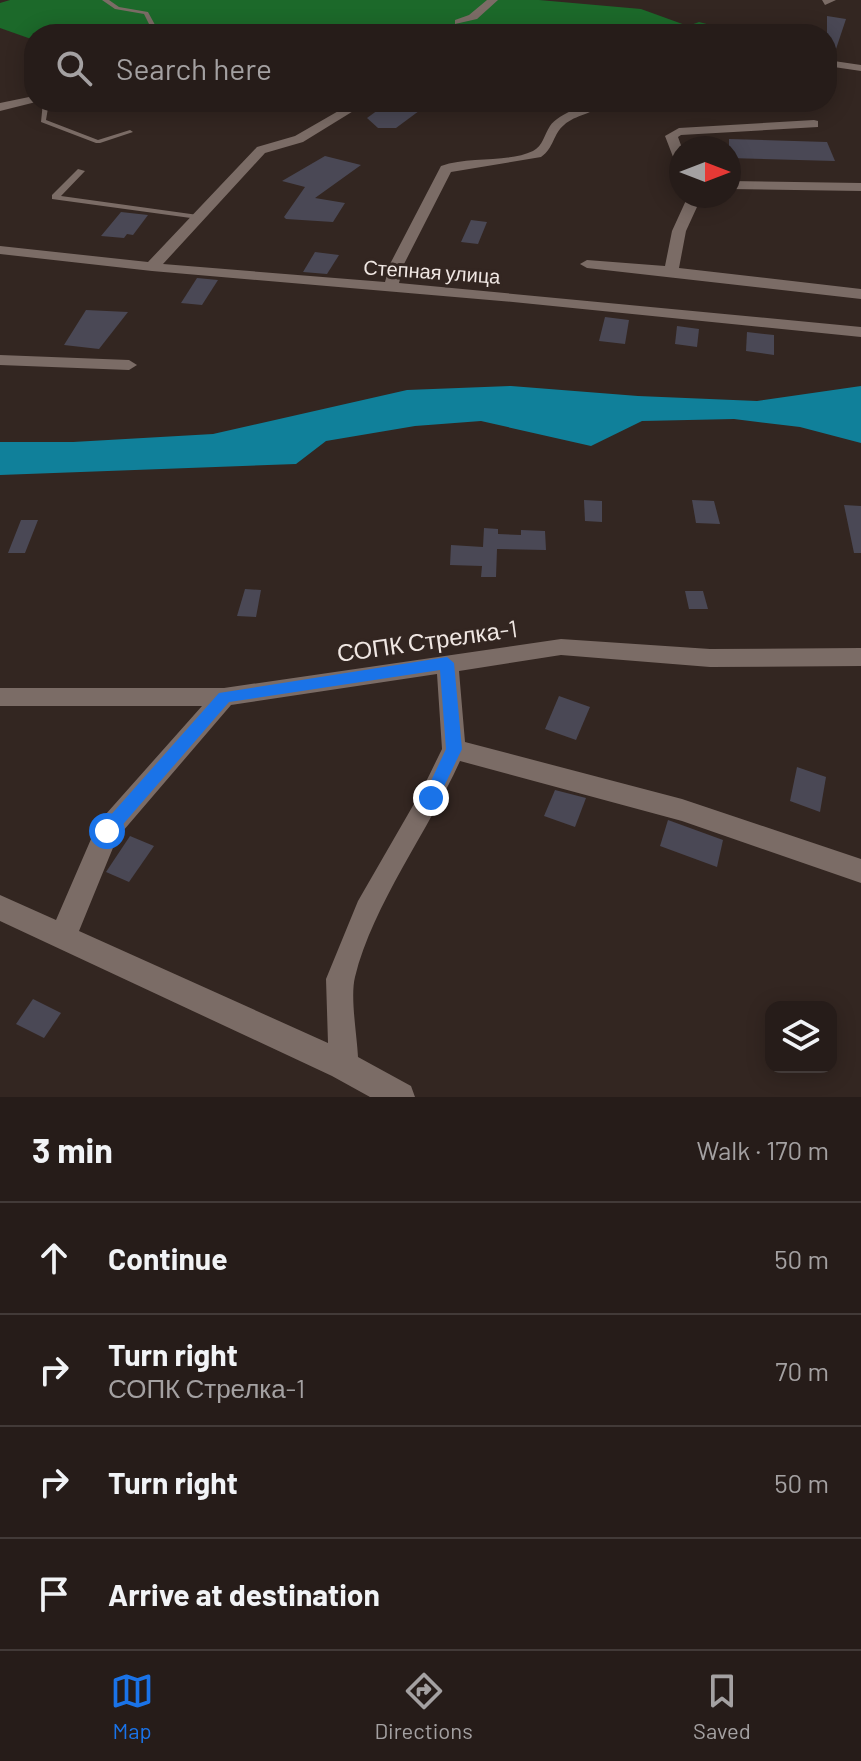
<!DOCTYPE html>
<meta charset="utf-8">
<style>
:root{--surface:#261c19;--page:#322926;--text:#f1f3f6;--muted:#a4a1a2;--line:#423a38;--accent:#1a73e8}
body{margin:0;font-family:Barlow,sans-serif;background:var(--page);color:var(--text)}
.controls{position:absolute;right:24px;bottom:24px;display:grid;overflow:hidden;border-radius:16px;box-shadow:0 4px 20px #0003}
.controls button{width:72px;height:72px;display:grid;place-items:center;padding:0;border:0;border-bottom:2px solid var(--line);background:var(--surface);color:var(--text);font:40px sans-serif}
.compass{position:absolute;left:669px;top:136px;width:72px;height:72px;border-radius:50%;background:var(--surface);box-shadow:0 4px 20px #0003;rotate:90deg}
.stop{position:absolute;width:24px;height:24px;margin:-18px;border:6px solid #1a73e8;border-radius:50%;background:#fff}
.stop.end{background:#1a73e8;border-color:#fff;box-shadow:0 2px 8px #0008}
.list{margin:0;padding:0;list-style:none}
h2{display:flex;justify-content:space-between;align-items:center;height:104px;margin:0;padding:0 32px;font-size:34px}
h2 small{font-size:26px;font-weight:400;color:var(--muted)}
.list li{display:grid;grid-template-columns:52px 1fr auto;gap:24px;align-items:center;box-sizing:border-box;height:112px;padding:0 32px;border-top:2px solid var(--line)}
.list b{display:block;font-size:30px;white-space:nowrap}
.list p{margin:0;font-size:26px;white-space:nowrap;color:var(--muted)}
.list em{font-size:26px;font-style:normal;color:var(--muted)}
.icon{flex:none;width:44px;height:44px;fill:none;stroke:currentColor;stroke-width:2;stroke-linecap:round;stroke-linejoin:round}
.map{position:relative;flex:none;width:861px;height:1097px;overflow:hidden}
.search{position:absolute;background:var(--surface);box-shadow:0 4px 20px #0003;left:24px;right:24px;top:24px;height:88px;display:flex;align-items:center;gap:20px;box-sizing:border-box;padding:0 28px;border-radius:32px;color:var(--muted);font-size:30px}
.sheet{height:552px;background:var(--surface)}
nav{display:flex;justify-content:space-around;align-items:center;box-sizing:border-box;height:112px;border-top:2px solid var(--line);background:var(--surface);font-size:22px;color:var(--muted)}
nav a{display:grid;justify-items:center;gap:4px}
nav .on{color:var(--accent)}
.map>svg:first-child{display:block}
</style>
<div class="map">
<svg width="861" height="1097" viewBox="0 0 861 1097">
<rect width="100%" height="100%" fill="#332621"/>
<path fill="#1c692a" d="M10,0H539L641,9L688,26L699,22L718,27L722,34H378L321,30L274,33L155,25L153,34H34V40L0,28V3Z"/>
<path fill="#10809a" d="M511,386L638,396L757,401L861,386V443L800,427L734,419L642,421L591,446L481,421L415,426L326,441L296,464L0,475V442H73L213,434L407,390Z"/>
<g fill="#4a4855">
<path d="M827,16L846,19L833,58L827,57Z"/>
<path d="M389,102H394L423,108L396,128H378L367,118Z"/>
<path d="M729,139L827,142L835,161L729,158Z"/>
<path d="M325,156L361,165L315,198L345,203L333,222L286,219L284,217L305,187L282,181Z"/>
<path d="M121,212L148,215L133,235L127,234L124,238L101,236Z"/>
<path d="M471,220L487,222L478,244L461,242Z"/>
<path d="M315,252L339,255L327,274L303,272Z"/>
<path d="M197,278L218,280L202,305L181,303Z"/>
<path d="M86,310L128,312L99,349L64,345Z"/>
<path d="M605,317L629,320L625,344L599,341Z"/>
<path d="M677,326L699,329L697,347L675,344Z"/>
<path d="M747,332L774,335V355L746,351Z"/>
<path d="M584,500L602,501V522L585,521Z"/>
<path d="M692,500L714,501L720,524L696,523Z"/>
<path d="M844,505L861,506V553H854Z"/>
<path d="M21,520H38L25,553H8Z"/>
<path d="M484,528L498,529V534L521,535V530L545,531L546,550L497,549L496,577H481L482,566L450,565L451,545L483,547Z"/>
<path d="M245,589L261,590L256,617L237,616Z"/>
<path d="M685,591H703L708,609H689Z"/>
<path d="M559,696L590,707L576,740L545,729Z"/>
<path d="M797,767L826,777L820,812L790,801Z"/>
<path d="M555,790L586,798L575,827L544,816Z"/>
<path d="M668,820L723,840L717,867L660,846Z"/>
<path d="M130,836L154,846L129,882L106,872Z"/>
<path d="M33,999L61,1013L44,1038L16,1024Z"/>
</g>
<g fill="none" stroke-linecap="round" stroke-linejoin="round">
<g fill="#7b6c66" fill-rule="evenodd">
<path d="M102,0H109L119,7L148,12L160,34H154L144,14L115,9Z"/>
<path d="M43,102H49L46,120L98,140L130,130L133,132L100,143H96L41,122Z"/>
<path d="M78,169L85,171L61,196L198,215L202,217L198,219L52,199V195Z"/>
</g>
<g fill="#7b6c66" fill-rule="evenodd">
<path d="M487,0H498L477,19L455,24V20L469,15Z"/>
<path d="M822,0H836L825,5Z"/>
<path d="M827,60L861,65V71L827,66Z"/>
<path d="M34,96L36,102L0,111V103Z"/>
<path d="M354,102H368L303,142L265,153L163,264L385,282L390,264L441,166C470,156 508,163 533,151C543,146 544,135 550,126C559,113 590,102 605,102C593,115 576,114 564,125C553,134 554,148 541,157L451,172L404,264L399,283L861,327V337L513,302L152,271L0,254V246L148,262L257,147L295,136Z"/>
<path d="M814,120L818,121V127L681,135L678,137L682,148L681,166L675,162L665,136L679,128Z"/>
<path d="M729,181L861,183V191L729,189Z"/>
<path d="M688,196H702L686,231L679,268L861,289V299L587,268L580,264L587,260L665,266L672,231Z"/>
<path d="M0,355L129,360L137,365L129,370L0,365Z"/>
<path d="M561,639L710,649L861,648V666L710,667L561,655L459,671L465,742L682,799L861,859V883L682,821L460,761C429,830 373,904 355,977C350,997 357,1035 358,1057L411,1086L415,1097H370L332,1076L0,921V895L56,920L98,823L202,706H0V688H224ZM437,674L442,749L422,790L358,901L326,979L328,1043L79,931L117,838L231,705Z"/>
</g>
</g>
<path fill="#1a73e8" d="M447,657L454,663L462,749L436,803H425L423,798L446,749L440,670L229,702L112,837H101L98,831L101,826L219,693Z"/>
<g text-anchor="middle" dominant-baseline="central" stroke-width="6" stroke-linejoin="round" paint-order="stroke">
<g font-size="20" fill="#efe6e2" stroke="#332621">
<text transform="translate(432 271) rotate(4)">Степная улица</text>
</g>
<g font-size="24" fill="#efe6e2" stroke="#332621">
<text transform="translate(427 640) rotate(-8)">СОПК Стрелка-1</text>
</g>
</g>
</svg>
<div class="controls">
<button><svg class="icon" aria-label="layers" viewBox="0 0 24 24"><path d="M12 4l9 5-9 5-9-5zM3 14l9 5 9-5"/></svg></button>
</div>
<svg class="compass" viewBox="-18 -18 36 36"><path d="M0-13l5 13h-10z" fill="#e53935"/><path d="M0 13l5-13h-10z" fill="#a4a1a2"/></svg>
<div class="stop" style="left:107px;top:831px"></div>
<div class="stop end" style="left:431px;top:798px"></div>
<div class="search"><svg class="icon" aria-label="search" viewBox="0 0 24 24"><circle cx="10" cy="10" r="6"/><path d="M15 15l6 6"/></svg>Search here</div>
</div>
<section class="sheet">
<h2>3 min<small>Walk · 170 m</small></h2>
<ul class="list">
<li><svg class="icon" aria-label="ahead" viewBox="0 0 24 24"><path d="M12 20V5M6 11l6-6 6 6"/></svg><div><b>Continue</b></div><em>50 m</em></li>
<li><svg class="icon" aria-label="right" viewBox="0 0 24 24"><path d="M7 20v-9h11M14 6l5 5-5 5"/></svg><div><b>Turn right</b><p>СОПК Стрелка-1</p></div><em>70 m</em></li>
<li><svg class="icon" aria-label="right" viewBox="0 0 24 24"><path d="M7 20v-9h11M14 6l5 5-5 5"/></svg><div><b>Turn right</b></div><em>50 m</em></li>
<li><svg class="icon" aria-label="arrive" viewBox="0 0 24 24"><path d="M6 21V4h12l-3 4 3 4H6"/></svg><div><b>Arrive at destination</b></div></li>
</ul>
</section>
<nav>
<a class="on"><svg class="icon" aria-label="map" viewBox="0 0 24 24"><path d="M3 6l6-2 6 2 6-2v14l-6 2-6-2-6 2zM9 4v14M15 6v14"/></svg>Map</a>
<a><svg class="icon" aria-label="directions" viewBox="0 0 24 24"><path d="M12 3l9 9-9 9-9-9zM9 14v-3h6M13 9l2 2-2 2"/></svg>Directions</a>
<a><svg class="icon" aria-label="saved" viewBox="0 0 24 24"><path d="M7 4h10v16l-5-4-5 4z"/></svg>Saved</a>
</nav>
